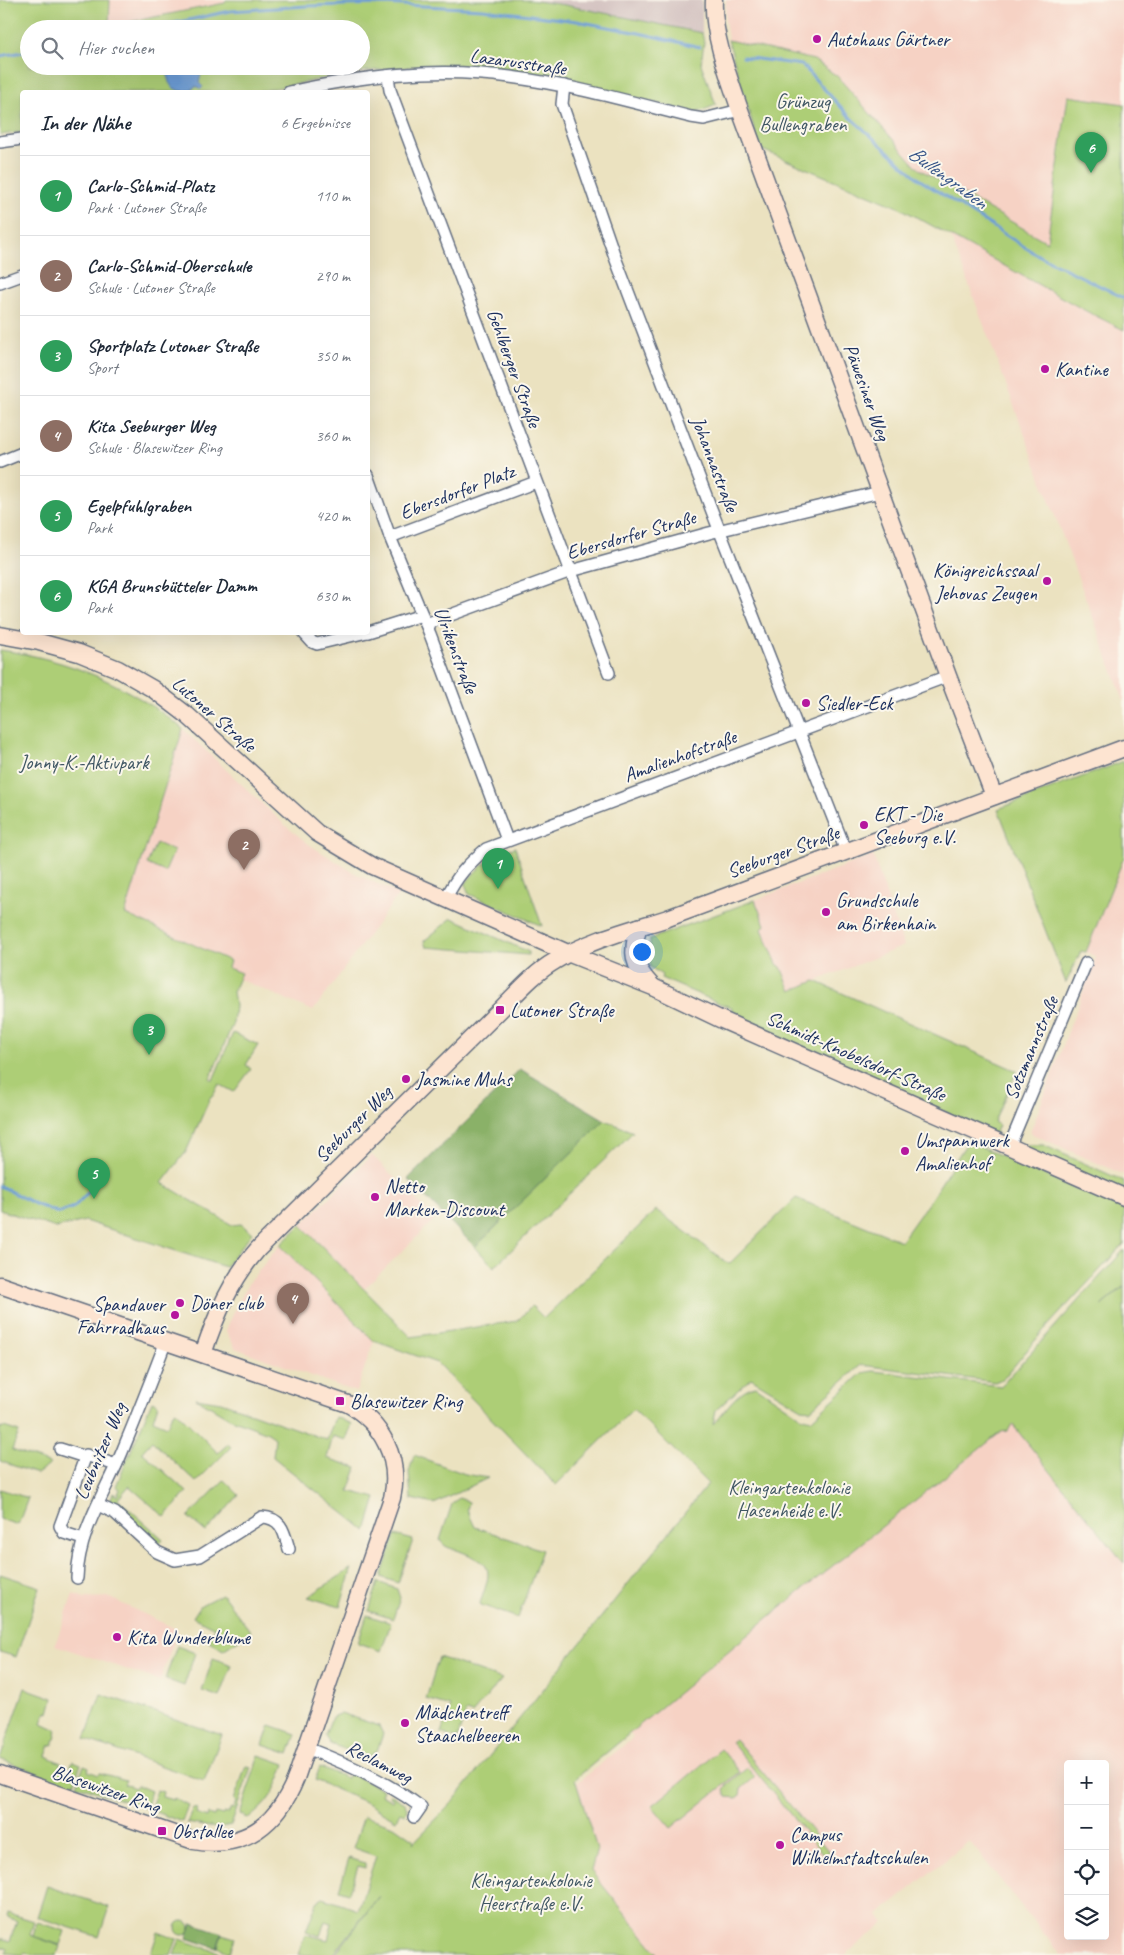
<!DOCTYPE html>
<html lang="de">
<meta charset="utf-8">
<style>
:root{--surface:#fff;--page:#f2f2f3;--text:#1f2937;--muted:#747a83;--line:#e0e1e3;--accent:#7c3aed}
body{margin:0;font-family:Caveat,sans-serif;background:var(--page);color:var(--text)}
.controls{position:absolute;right:15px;bottom:15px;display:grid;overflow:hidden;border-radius:5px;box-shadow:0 5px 20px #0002}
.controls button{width:45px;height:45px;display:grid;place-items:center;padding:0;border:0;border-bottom:1px solid var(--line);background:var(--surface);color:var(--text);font:25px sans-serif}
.you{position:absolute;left:641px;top:951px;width:18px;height:18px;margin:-12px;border:4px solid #fff;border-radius:50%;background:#1a73e8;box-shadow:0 0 0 8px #1a73e833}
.badge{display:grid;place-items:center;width:32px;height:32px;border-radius:50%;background:var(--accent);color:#fff;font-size:16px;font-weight:700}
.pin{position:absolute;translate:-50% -41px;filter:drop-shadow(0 1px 2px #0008)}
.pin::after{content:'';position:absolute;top:26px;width:18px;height:15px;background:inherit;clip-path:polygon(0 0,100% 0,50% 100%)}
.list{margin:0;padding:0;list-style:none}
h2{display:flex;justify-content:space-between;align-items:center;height:65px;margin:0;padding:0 20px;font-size:21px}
h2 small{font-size:16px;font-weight:400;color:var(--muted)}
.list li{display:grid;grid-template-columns:32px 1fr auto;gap:15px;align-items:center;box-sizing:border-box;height:80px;padding:0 20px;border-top:1px solid var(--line)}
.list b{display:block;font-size:19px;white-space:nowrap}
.list p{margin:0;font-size:16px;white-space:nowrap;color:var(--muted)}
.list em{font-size:16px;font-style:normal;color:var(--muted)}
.icon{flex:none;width:28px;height:28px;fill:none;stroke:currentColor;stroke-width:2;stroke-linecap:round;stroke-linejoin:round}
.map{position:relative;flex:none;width:1124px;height:1955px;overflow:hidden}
.search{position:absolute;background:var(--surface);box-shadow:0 5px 20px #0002;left:20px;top:20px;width:350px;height:55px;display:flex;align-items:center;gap:12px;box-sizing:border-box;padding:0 18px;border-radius:28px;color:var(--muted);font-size:19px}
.panel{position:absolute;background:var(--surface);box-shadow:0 5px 20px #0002;left:20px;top:90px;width:350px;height:545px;border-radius:5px}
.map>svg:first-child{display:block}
</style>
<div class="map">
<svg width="1124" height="1955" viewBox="0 0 1124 1955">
<rect width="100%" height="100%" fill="#fbf7ec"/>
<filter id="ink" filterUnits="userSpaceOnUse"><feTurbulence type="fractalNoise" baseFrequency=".02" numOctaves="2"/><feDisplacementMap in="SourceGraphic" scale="10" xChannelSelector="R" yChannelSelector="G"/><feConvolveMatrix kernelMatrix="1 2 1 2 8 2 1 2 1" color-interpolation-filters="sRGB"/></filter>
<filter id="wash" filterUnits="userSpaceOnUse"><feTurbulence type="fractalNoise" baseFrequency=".0096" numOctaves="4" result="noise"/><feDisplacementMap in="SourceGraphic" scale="20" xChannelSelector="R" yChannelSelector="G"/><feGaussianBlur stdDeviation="1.12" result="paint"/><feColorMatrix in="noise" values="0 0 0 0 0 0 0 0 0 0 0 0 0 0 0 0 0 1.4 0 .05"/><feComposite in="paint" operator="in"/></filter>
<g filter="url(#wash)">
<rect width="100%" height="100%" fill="#ebe2c0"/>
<g fill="#f6d2c4" fill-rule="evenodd">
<path d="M110,0H226L225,3L108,26Z"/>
<path d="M726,0H1124V104L1068,97L1048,242L919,169L837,76L814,60L728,40L725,19Z"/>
<path d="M951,237L1086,311L1124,330V701Z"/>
<path d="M183,729L286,826L310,845L356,874L399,894L313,1011L239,979L241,973L228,968L230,960L125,914Z"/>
<path d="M873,855L904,946L791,991L781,967L777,964L762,929L765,925L755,900Z"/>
<path d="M1124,857V1175L1030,1133L1096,957L1086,952Z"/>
<path d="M372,1155L435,1219L364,1289L301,1225Z"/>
<path d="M280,1245L374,1341L356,1392L235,1348L226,1331L231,1317L249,1282Z"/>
<path d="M1012,1423L1124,1563V1955H1061L969,1841L878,1915L884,1923L845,1955H659L591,1871L597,1849L577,1783L633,1738L630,1733L781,1607L1001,1432L1008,1431ZM1068,1764H1105V1936H1068Z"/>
<path d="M73,1594L85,1598L108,1597L178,1630L160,1681L55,1645Z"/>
</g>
<path fill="#d1bfbe" d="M529,0H702V33L565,5Z"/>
<g fill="#adce76" stroke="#647e6a" fill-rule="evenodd">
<path d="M0,0H110L109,26L225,3L226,0H529L565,5L702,33L704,42L701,64L716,105L696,113L546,76L509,70L447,66H421L358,72L256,92H22V132L0,135ZM29,29H361V66H29Z"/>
<path d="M728,40L814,60L837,76L919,169L1047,242L1068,96L1124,104V330L1086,311L900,208L760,149Z"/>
<path d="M0,650C69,659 129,685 183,729L125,914L230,961L228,968L241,973L233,991L235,1006L233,1023L210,1079L213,1080L233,1033L258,1045L246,1065L251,1069L234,1092L219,1084L213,1096H211L186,1152L162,1183L232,1225L241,1224L252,1233L225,1267L85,1221L56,1228L0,1210Z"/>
<path d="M1124,761V857L1086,952L1081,951L1066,983L998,809Z"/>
<path d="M156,843L174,851L165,872L147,864Z"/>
<path d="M515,847L542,926L469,894L465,884C479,865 494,856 515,847Z"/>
<path d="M755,900L765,925L762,929L777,964L781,967L791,991L815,981L1017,1071L994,1122L999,1125L995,1134L731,1017L732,1007L721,1004L661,978L662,975L650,967V939Z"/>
<path d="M452,918L529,952V955L426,947L424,941Z"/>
<path d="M605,1120L633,1132L494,1267L475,1247Z"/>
<path d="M968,1141L1124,1210V1244L1043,1331L1004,1378L995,1382L861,1365L810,1410L802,1409L751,1378L716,1410L713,1424C725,1412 737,1389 756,1386L801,1417L811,1420L862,1373L873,1371L1001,1386L1124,1250V1286L1101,1306L1124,1287V1563L1012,1424L1008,1431L1001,1432L781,1607L575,1779L597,1849L591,1871L659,1955H335L379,1896L333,1955H298L305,1934L328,1940L332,1923L325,1921L320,1936L306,1931L317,1902L323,1898L358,1910L376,1856L353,1848L364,1816L394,1826L414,1840L413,1843L451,1804L708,1484L633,1409L556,1485L437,1363L374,1341L280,1245L301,1225L411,1337L517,1321L532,1306L544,1318L656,1210L729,1264L796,1198L901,1241L929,1202Z"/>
<path d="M1027,1145H1043L1124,1181V1191L1026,1148Z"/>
<path d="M196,1398L221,1402L327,1440L335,1417L352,1424L346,1440L333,1436L327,1458L357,1468L349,1491L376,1498L366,1531L273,1457L275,1438L268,1433L229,1418Z"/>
<path d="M152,1401L158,1404L153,1420L167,1426L172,1414L176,1411L218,1453L228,1444L231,1447L196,1482L152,1441L142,1452L187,1492L165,1517L129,1486L118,1499L163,1539L157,1546L108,1505L113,1493L117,1496L120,1489L116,1486Z"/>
<path d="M4,1427L19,1432L12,1450L51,1464L37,1474L0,1461V1428Z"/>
<path d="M414,1455L465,1474L488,1478L434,1504L411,1499L409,1472Z"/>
<path d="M224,1480L239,1495L206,1532L188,1517Z"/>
<path d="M0,1489L28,1498L18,1525L0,1519Z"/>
<path d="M459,1498L469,1502L467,1510L475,1527L542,1550L518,1618L481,1605L480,1603C493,1567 493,1564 457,1550C449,1548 444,1547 440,1540L452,1504Z"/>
<path d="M395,1535L413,1540L398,1583L381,1577Z"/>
<path d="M352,1568L340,1607L308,1597Z"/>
<path d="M0,1574L40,1587L16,1657L0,1652Z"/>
<path d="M378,1582L397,1589L400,1598L393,1619L369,1611Z"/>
<path d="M222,1594L251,1632L223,1650L209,1641L215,1628L193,1617L201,1605Z"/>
<path d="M367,1615L391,1623L381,1651L358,1643Z"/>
<path d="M177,1646L195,1653L184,1686L165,1679Z"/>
<path d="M439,1657L502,1679L472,1714L466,1712L457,1739L441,1733L450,1706L426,1699Z"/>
<path d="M213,1658L232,1665L220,1697L202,1691Z"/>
<path d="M25,1688L53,1698L49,1713L46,1712L42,1723L57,1730L55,1735L56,1736L53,1745H50L46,1756L61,1763L59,1768L69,1771L73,1761L81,1764L73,1787L0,1759Z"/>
<path d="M101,1694L222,1735L204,1781L85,1739Z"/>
<path d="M341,1713L379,1726L383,1734L377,1751L368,1757L330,1744L325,1735L332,1717Z"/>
<path d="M270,1725L296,1734L289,1754L263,1745Z"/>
<path d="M735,1739L836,1860L831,1864L731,1742Z"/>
<path d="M721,1749L740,1772L671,1828L652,1806Z"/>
<path d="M259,1755L285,1764C276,1790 270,1802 248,1819L244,1818L245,1816L240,1814Z"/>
<path d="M84,1765L89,1767L88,1771L99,1775L100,1773L126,1780L124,1784L135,1788L137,1785L151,1791L145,1808L77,1785Z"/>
<path d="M246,1766L251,1767L231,1825L216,1828L187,1823L193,1808L197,1809L196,1814L207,1818L208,1814L214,1816L215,1813L223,1815L224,1813L228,1814L231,1808L234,1809L236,1801L234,1800Z"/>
<path d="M320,1767L347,1778L349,1773L383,1790L381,1795L392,1801L393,1799L389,1796L390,1794L405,1803L407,1808L405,1814L400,1812L396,1820L363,1801L315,1780Z"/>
<path d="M747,1768L755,1777L741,1789L740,1795L736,1798L727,1797L724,1791L727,1785Z"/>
<path d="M157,1790L163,1792L162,1797L173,1800L174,1798L188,1805L182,1822L150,1810Z"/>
<path d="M349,1858L365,1863V1868L358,1866L349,1893L339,1890Z"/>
<path d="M47,1886L109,1907L99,1937L37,1917Z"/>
<path d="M8,1913L34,1921L30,1935L60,1946L57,1955H33L24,1952L23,1955L6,1953L8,1949L0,1946V1938L10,1941L17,1921L7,1917Z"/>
<circle cx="183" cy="1928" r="7"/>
<path d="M37,1922L65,1931L60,1945L33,1936Z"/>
<path d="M158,1932L177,1939L171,1955H157L151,1953Z"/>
<path d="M222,1934L235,1938L230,1951L228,1952L218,1947Z"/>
<path d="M180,1939L227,1955H174Z"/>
</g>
<g fill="#8ab167" stroke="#527062">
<path d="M520,1069L605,1120L475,1247L408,1179Z"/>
<path d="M192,1923L222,1933L217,1948L187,1938Z"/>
</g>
<path fill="#6c9cd6" stroke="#44669a" d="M173,66H201L202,70L199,83L203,87L201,89L196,86C180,100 158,82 173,66Z"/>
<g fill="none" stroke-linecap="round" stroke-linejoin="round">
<g stroke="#6c9cd6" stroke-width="3">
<path d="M147,29L230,11L307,6L384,4L483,9L577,21L639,33L700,47"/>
<path d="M0,56L29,51"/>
<path d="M743,57L802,65L852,119L920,180L1034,253L1124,298"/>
<path d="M0,1186L35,1204L59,1213L74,1207L96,1184"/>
</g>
</g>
</g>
<g filter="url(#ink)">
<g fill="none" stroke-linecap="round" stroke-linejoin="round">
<g stroke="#646e80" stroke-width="14">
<g id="street">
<path d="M388,76L390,90L609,673"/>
<path d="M564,86L562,104L616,260L715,519L846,851"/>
<path d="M289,92C361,76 436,66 510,77C572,85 631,102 691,117L704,119L740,110"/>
<path d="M0,142L22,139"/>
<path d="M0,283L22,275"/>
<path d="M0,462L22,453"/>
<path d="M368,475L390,537L430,634L507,840"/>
<path d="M390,537L536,482"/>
<path d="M426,624L571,571L709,533L880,492"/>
<path d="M303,632L312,642L317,644L367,632"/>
<path d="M368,632L422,615"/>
<path d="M446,898C457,876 467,865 486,849L948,676"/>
<path d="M1009,1147L1086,963"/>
<path d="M60,1449L85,1457"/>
<path d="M98,1505L115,1513L157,1552L175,1560L200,1556L262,1517C282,1518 284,1532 289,1549"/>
<path d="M83,1539L64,1533L60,1526L86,1455L116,1465"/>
<path d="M77,1578C78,1533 105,1493 122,1452C137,1416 152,1378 166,1341"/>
<path d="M306,1748C346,1763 386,1781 421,1807L414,1817"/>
</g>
</g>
<g stroke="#646e80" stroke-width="19">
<g id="secondary">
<path d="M714,0C712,33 729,78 740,110L948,676L994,796"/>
<path d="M0,635L39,642L79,653L118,669L153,689L187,715L317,833L372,866L570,954L653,987L722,1020L1124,1197"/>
<path d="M639,927C630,953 633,966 652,986"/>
<path d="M0,1285L348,1404C382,1423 401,1459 392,1498L296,1778C278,1823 245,1850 194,1841L0,1774"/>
<path d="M203,1354C216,1315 231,1280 258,1249L500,1010C517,993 534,973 555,961C589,940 630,930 668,918L1124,748"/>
</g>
</g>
<use href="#street" stroke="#fff" stroke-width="11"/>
<use href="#secondary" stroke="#fde4d1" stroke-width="16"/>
</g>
</g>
<g fill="#b5179e" stroke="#fbf7ec" stroke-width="2">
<circle cx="817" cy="39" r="5"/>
<circle cx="1045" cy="369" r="5"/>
<circle cx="1047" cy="581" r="5"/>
<circle cx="806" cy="703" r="5"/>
<circle cx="864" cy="825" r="5"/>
<circle cx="826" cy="912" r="5"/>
<rect x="495" y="1005" width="10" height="10" rx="2.5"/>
<circle cx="406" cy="1079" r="5"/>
<circle cx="905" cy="1151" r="5"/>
<circle cx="375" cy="1197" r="5"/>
<circle cx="180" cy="1303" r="5"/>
<circle cx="175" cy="1315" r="5"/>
<rect x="335" y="1396" width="10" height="10" rx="2.5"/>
<circle cx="117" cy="1637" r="5"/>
<circle cx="405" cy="1723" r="5"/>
<rect x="157" y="1826" width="10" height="10" rx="2.5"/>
<circle cx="780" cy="1845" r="5"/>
</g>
<g text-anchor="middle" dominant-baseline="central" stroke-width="4" stroke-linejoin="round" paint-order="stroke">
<g font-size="20" fill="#1b2f5e" stroke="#fbf7ec" text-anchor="start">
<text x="827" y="39">Autohaus Gärtner</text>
<text x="1055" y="369">Kantine</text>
<text x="1037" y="570" text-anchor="end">Königreichssaal<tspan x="1037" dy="23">Jehovas Zeugen</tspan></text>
<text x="816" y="703">Siedler-Eck</text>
<text x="874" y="814">EKT - Die<tspan x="874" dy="23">Seeburg e.V.</tspan></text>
<text x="836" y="900">Grundschule<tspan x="836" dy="23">am Birkenhain</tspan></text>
<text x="510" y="1010">Lutoner Straße</text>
<text x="416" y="1079">Jasmine Muhs</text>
<text x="915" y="1140">Umspannwerk<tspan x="915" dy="23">Amalienhof</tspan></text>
<text x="385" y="1186">Netto<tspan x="385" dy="23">Marken-Discount</tspan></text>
<text x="190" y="1303">Döner club</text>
<text x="165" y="1304" text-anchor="end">Spandauer<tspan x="165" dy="23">Fahrradhaus</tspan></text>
<text x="350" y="1401">Blasewitzer Ring</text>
<text x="127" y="1637">Kita Wunderblume</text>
<text x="415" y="1712">Mädchentreff<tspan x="415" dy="23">Staachelbeeren</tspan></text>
<text x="172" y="1831">Obstallee</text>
<text x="790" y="1834">Campus<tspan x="790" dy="23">Wilhelmstadtschulen</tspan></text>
</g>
<g font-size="20" fill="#1b2f5e" stroke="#fbf7ec">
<text transform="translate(518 62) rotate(8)">Lazarusstraße</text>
<text transform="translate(514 368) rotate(70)">Gehlberger Straße</text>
<text transform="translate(867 392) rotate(70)">Päwesiner Weg</text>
<text transform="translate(715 464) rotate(69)">Johannastraße</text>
<text transform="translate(457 492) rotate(-21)">Ebersdorfer Platz</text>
<text transform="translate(631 535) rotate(-16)">Ebersdorfer Straße</text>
<text transform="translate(456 650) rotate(69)">Ulrikenstraße</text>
<text transform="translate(214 714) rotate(41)">Lutoner Straße</text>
<text transform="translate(680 756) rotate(-20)">Amalienhofstraße</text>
<text transform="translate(783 852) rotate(-20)">Seeburger Straße</text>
<text transform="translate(1031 1048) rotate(-67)">Sotzmannstraße</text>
<text transform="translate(856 1056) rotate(24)">Schmidt-Knobelsdorf-Straße</text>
<text transform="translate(353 1124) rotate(-45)">Seeburger Weg</text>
<text transform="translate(100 1451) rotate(-67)">Leubnitzer Weg</text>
<text transform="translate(379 1762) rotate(27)">Reclamweg</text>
<text transform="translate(106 1789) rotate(19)">Blasewitzer Ring</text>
</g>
<g font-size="20" fill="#405764" stroke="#fbf7ec">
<text x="803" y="101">Grünzug<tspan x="803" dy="23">Bullengraben</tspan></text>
<text x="84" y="762">Jonny-K.-Aktivpark</text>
<text x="789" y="1487">Kleingartenkolonie<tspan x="789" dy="23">Hasenheide e.V.</tspan></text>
<text x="531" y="1880">Kleingartenkolonie<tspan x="531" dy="23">Heerstraße e.V.</tspan></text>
</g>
<g font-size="21" font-style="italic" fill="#375588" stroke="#fbf7ec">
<text transform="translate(948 177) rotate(36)">Bullengraben</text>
</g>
</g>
</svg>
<div class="controls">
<button>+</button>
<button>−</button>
<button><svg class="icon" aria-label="locate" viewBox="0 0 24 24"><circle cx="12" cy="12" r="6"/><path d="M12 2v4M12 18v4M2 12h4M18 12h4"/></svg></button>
<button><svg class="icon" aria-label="layers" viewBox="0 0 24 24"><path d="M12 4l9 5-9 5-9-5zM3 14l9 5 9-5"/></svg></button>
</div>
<div class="you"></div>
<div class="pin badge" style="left:498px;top:889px;background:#2e9e5b">1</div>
<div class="pin badge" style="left:244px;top:870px;background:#8d6e63">2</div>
<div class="pin badge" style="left:149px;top:1055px;background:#2e9e5b">3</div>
<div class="pin badge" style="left:293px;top:1324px;background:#8d6e63">4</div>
<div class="pin badge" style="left:94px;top:1199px;background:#2e9e5b">5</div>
<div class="pin badge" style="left:1091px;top:173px;background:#2e9e5b">6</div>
<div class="search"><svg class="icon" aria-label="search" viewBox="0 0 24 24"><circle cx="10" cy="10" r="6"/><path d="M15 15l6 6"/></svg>Hier suchen</div>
<section class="panel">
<h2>In der Nähe<small>6 Ergebnisse</small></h2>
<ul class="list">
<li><span class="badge" style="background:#2e9e5b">1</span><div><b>Carlo-Schmid-Platz</b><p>Park · Lutoner Straße</p></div><em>110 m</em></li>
<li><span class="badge" style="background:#8d6e63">2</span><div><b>Carlo-Schmid-Oberschule</b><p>Schule · Lutoner Straße</p></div><em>290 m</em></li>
<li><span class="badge" style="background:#2e9e5b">3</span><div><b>Sportplatz Lutoner Straße</b><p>Sport</p></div><em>350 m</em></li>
<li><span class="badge" style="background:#8d6e63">4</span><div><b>Kita Seeburger Weg</b><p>Schule · Blasewitzer Ring</p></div><em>360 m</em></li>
<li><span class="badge" style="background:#2e9e5b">5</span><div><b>Egelpfuhlgraben</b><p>Park</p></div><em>420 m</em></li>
<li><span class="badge" style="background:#2e9e5b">6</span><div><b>KGA Brunsbütteler Damm</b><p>Park</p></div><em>630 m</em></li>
</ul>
</section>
</div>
